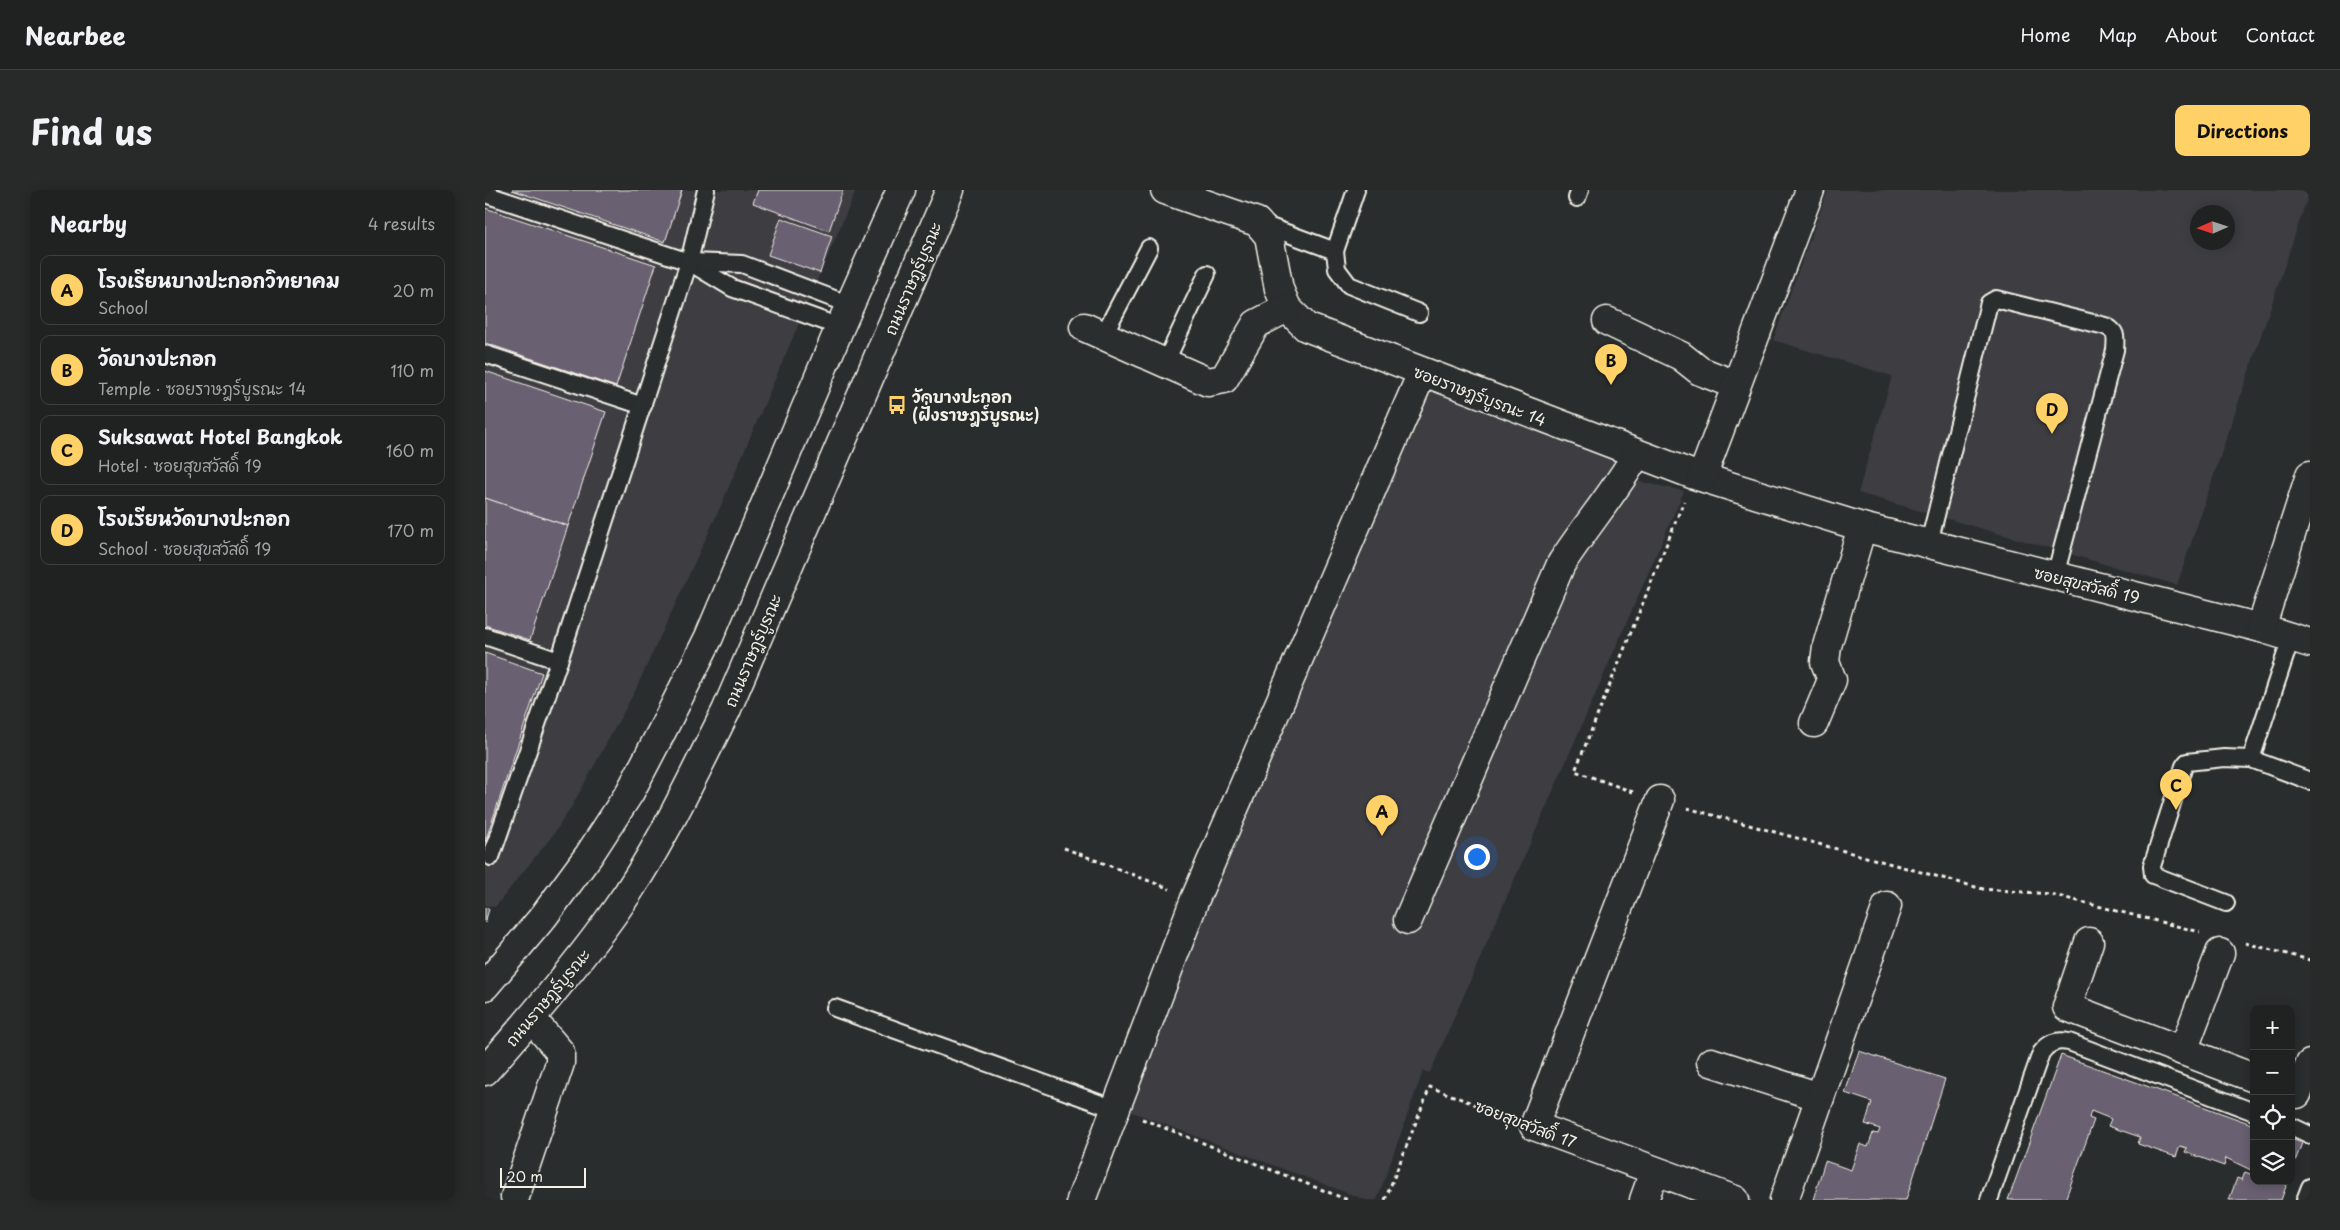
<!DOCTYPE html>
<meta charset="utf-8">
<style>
:root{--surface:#202222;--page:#282a2a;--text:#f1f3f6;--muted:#a2a4a5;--line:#3d3f40;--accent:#ffd166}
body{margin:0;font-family:"Playpen Sans","Playpen Sans Thai",sans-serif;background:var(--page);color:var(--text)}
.controls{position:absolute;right:15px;bottom:15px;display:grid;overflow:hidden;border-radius:10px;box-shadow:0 2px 12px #0003}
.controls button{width:45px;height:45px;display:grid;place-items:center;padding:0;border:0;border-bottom:1px solid var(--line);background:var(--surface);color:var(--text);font:25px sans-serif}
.compass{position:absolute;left:1705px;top:15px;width:45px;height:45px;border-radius:50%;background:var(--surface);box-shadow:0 2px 12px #0003;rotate:267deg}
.scale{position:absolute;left:15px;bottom:12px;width:86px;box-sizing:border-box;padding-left:5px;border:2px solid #f4f1e8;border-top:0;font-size:14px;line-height:18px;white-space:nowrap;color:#f4f1e8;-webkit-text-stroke:4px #2a2d2e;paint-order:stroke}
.you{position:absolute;left:991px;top:666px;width:18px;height:18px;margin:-12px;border:4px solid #fff;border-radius:50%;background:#1a73e8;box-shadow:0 0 0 8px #1a73e833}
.badge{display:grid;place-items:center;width:32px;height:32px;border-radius:50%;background:var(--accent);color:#111;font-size:16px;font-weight:700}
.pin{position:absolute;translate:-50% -41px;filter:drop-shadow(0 1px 2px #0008)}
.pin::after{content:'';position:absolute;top:26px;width:18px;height:15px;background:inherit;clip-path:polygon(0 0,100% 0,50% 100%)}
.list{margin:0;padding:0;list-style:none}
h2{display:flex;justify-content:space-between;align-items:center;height:65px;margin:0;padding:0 20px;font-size:21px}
h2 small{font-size:16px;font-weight:400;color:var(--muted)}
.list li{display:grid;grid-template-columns:32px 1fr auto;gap:15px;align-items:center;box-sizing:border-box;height:70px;margin:0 10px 10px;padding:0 10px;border:1px solid var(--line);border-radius:10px}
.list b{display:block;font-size:19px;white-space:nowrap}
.list p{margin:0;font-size:16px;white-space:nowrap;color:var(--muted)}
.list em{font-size:16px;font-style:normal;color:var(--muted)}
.icon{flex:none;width:28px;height:28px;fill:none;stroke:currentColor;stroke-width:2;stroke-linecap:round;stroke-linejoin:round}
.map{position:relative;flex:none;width:1825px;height:1010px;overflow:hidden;border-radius:10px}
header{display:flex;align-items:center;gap:30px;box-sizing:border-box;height:70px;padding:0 25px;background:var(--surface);border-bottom:1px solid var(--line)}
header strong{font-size:24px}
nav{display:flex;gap:28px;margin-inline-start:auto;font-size:18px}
.intro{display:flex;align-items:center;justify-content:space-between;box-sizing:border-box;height:120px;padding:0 30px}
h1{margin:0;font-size:35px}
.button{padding:12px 22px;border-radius:10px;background:var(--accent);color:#111;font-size:18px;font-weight:700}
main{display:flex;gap:30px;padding:0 30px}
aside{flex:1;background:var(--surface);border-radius:10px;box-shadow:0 2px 12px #0003}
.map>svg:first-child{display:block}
</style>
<header>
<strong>Nearbee</strong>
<nav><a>Home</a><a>Map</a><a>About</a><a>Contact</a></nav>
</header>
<div class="intro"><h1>Find us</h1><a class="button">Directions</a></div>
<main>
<aside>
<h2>Nearby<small>4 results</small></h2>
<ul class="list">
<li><span class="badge">A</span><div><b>โรงเรียนบางปะกอกวิทยาคม</b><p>School</p></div><em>20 m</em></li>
<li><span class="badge">B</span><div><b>วัดบางปะกอก</b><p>Temple · ซอยราษฎร์บูรณะ 14</p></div><em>110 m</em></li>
<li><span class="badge">C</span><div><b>Suksawat Hotel Bangkok</b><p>Hotel · ซอยสุขสวัสดิ์ 19</p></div><em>160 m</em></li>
<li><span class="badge">D</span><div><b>โรงเรียนวัดบางปะกอก</b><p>School · ซอยสุขสวัสดิ์ 19</p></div><em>170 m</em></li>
</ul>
</aside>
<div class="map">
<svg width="1825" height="1010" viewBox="0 0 1825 1010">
<rect width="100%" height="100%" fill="#2a2d2e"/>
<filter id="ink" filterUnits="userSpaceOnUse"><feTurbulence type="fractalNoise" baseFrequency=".02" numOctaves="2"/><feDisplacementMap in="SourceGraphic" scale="10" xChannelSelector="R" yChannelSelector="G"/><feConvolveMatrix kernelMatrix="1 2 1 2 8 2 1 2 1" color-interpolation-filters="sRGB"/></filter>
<g filter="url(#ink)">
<g fill="#3d3d42" fill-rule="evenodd">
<path d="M0,0H371L234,320L149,503L87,616L68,645L10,717L0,715Z"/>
<path d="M1343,0H1825L1692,395L1373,303L1407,186L1288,150ZM1712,22H1742V52H1712Z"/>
<path d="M941,196L1123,266L1147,290L1199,301L945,883L938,881L892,1010H881L639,919L726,693Z"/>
</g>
<g fill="#696171" stroke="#f4f1e8">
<path d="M27,0H197L180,52Z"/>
<path d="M273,0H358L344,41L268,13Z"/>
<path d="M0,18L171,75L131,197L0,153Z"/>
<path d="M296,28L347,46L335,83L283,65Z"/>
<path d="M0,181L121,222L83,336L0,308Z"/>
<path d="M0,308L83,336L45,450L0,435Z"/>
<path d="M0,463L57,483L0,652Z"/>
<path d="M0,718L4,719L0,733Z"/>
<path d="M1374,861L1460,889L1421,1010H1328L1340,971L1366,980L1375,954L1383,957L1388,943L1393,944L1395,939L1380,934L1387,912L1360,903Z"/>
<path d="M1576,865L1769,935V977L1766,980L1741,968L1739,976L1700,962L1702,958L1695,956L1691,967L1653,954L1655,947L1623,936L1626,929L1606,921L1604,928L1609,930L1580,1010H1523Z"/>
<path d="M1806,949L1817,953L1806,982Z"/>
<path d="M1760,982L1768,985L1769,982V991H1803L1796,1010H1744L1752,988L1757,990Z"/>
</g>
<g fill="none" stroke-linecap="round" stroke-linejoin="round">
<g stroke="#f4f1e8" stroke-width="20">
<g id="lane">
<path d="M0,4L204,72L247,98L355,137"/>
<path d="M1092,8L1095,0"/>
<path d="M777,34L850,61L871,0"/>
<path d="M850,61L852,79L864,95L934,123"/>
<path d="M207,72L257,74L365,115"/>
<path d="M618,146L664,58"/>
<path d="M0,164L158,216"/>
<path d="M680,173L722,84"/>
<path d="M1444,353L1504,113L1511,109L1519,111L1620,136C1632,141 1631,147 1630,160L1570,386"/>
<path d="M0,446L74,471"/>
<path d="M1766,569L1825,591"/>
<path d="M6,667L74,471L204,72L221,0"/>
<path d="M1741,713L1668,685L1667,676L1699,576L1702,572L1739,568L1766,569L1806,448"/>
<path d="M350,818L630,919"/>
<path d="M1806,936L1825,945"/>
<path d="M1504,1010L1556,863C1564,852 1572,850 1584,852L1769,922"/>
<path d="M1820,1010L1825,997"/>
</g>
</g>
<g stroke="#f4f1e8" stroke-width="31">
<g id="street">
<path d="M680,0L772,32L784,46L794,99L802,118L821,137L1209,285L1377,337L1776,438L1825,453"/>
<path d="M1122,131L1196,166L1215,181L1251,195"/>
<path d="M599,137L723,192L739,189L771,134L802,118"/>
<path d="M1217,287L1325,0"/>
<path d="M1776,438L1825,285"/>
<path d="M1329,533L1347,490L1340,472L1342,456L1377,337"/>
<path d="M1175,610L1049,936L1250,1010"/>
<path d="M923,730L1076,374C1100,337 1129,303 1152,264"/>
<path d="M1604,752L1582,817L1769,888"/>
<path d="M1698,861L1735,763"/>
<path d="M1226,872L1335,907"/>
<path d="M1812,904L1825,874"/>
<path d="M30,1007L75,873V862L46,828"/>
<path d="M596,1010L710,709L937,183"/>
<path d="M1159,1010L1169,982"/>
<path d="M1299,1010L1402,716"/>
</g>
</g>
<g stroke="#f4f1e8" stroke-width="31">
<g id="secondary">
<path d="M0,796L59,726L104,665L145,602L178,539L224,447L355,137L416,0"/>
<path d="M0,881C46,829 91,776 131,720C175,658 207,588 241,521L465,0"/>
</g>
</g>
<g stroke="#f4f1e8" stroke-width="3" stroke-dasharray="4 4" stroke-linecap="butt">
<path d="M1148,602L1090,581L1199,311"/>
<path d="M1202,618L1498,699L1565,704L1715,742"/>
<path d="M579,658L685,699"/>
<path d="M1760,753L1825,770"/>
<path d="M657,929L863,1010"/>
<path d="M900,1010L945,897L1023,927"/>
</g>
<use href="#lane" stroke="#2a2d2e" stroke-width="16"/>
<use href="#street" stroke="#2a2d2e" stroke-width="28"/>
<use href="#secondary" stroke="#2a2d2e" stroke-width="28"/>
</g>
</g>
<defs>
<g id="bus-bare" transform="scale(1.5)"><path d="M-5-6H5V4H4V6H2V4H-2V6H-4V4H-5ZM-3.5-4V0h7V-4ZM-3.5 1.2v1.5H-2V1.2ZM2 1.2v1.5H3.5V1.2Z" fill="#ffd166" stroke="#2a2d2e" stroke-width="2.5" paint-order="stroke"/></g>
</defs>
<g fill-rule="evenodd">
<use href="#bus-bare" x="412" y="215"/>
</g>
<g text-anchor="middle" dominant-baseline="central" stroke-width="4" stroke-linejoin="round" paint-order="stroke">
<g font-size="16" fill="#f4f1e8" stroke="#2a2d2e">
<text transform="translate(427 88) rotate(-67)">ถนนราษฎร์บูรณะ</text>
<text transform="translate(995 205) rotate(21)">ซอยราษฎร์บูรณะ 14</text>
<text transform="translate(1602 394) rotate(14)">ซอยสุขสวัสดิ์ 19</text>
<text transform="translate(267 460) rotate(-67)">ถนนราษฎร์บูรณะ</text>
<text transform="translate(62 807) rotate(-50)">ถนนราษฎร์บูรณะ</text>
<text transform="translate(1041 933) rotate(21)">ซอยสุขสวัสดิ์ 17</text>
</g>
<g font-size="16" font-weight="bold" fill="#f4f1e8" stroke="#2a2d2e" text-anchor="start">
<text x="427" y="206">วัดบางปะกอก<tspan x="427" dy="18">(ฝั่งราษฎร์บูรณะ)</tspan></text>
</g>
</g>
</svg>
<div class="controls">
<button>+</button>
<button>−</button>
<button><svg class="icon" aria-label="locate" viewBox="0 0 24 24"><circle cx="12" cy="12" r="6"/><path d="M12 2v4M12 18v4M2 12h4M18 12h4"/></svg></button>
<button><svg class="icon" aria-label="layers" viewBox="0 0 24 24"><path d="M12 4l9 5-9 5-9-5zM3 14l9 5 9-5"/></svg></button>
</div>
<svg class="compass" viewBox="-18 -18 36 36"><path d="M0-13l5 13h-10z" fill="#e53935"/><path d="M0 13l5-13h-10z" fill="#a2a4a5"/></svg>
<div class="scale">20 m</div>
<div class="you"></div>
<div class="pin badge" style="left:897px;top:646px">A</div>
<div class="pin badge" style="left:1126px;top:195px">B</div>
<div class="pin badge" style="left:1691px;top:620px">C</div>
<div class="pin badge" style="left:1567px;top:244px">D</div>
</div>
</main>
